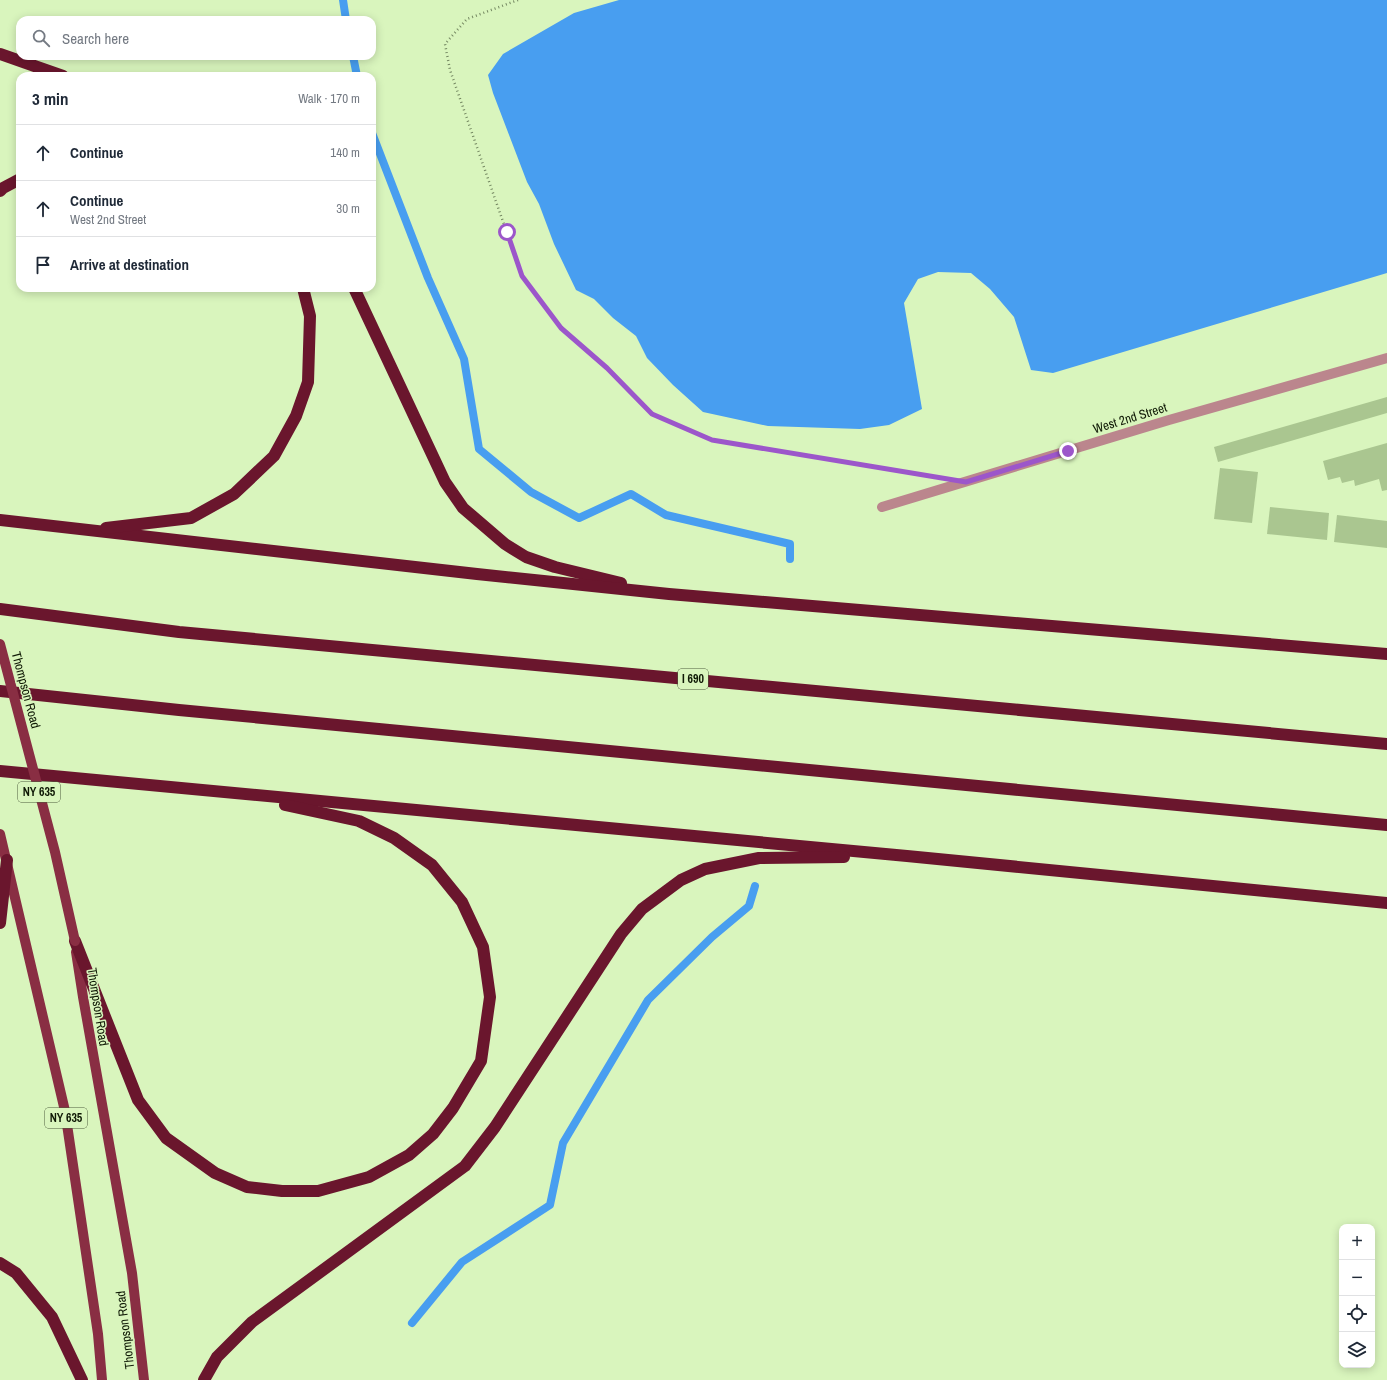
<!DOCTYPE html>
<meta charset="utf-8">
<style>
:root{--surface:#fff;--page:#f6f6f7;--text:#1f2937;--muted:#747a83;--line:#e0e1e3}
body{margin:0;font-family:"Archivo Narrow",sans-serif;background:var(--page);color:var(--text)}
.controls{position:absolute;right:12px;bottom:12px;display:grid;overflow:hidden;border-radius:8px;box-shadow:0 2px 10px #0003}
.controls button{width:36px;height:36px;display:grid;place-items:center;padding:0;border:0;border-bottom:1px solid var(--line);background:var(--surface);color:var(--text);font:20px sans-serif}
.stop{position:absolute;width:12px;height:12px;margin:-9px;border:3px solid #9c56ca;border-radius:50%;background:#fff}
.stop.end{background:#9c56ca;border-color:#fff;box-shadow:0 1px 4px #0008}
.list{margin:0;padding:0;list-style:none}
h2{display:flex;justify-content:space-between;align-items:center;height:52px;margin:0;padding:0 16px;font-size:17px}
h2 small{font-size:13px;font-weight:400;color:var(--muted)}
.list li{display:grid;grid-template-columns:26px 1fr auto;gap:12px;align-items:center;box-sizing:border-box;height:56px;padding:0 16px;border-top:1px solid var(--line)}
.list b{display:block;font-size:15px;white-space:nowrap}
.list p{margin:0;font-size:13px;white-space:nowrap;color:var(--muted)}
.list em{font-size:13px;font-style:normal;color:var(--muted)}
.icon{flex:none;width:22px;height:22px;fill:none;stroke:currentColor;stroke-width:2;stroke-linecap:round;stroke-linejoin:round}
.map{position:relative;flex:none;width:1387px;height:1380px;overflow:hidden}
.search{position:absolute;background:var(--surface);box-shadow:0 2px 10px #0003;left:16px;top:16px;width:360px;height:44px;display:flex;align-items:center;gap:10px;box-sizing:border-box;padding:0 14px;border-radius:12px;color:var(--muted);font-size:15px}
.panel{position:absolute;background:var(--surface);box-shadow:0 2px 10px #0003;left:16px;top:72px;width:360px;height:220px;border-radius:12px}
.map>svg:first-child{display:block}
</style>
<div class="map">
<svg width="1387" height="1380" viewBox="0 0 1387 1380">
<rect width="100%" height="100%" fill="#d9f5bd"/>
<path fill="#489ef0" d="M619,0H1387V273L1053,373L1031,370L1014,317L990,289L971,273L938,272L918,279L904,303L922,409L889,425L860,429L768,426L703,412L673,385L647,358L636,336L613,318L594,299L576,290L554,244L539,204L527,182L493,93L488,75L503,54L574,13Z"/>
<g fill="none" stroke-linecap="round" stroke-linejoin="round">
<g stroke="#489ef0" stroke-width="8">
<path d="M343,0L346,20"/>
<path d="M353,56L357,76"/>
<path d="M372,133L428,278L464,359L479,449L531,492L579,518L631,494L666,515L790,544V559"/>
<path d="M412,1323L462,1262L550,1205L563,1143L648,1000L712,937L749,906L755,886"/>
</g>
</g>
<g fill="#aac690">
<path d="M1387,397V413L1218,462L1214,447Z"/>
<path d="M1387,443V490L1382,491L1379,479L1355,486L1354,480L1342,483L1340,477L1328,480L1323,461Z"/>
<path d="M1220,468L1258,472L1252,523L1214,519Z"/>
<path d="M1270,507L1329,513L1327,540L1267,534Z"/>
<path d="M1337,515L1387,521V548L1334,542Z"/>
</g>
<g fill="none" stroke-linecap="round" stroke-linejoin="round">
<path stroke="#758862" stroke-width="2.5" stroke-dasharray="1 3" stroke-linecap="butt" d="M518,0L467,19L445,44L450,70L522,276L561,328L607,368L653,414L712,440L921,474"/>
<path stroke="#bb868d" stroke-width="10" d="M882,507L1169,420L1387,358"/>
<g stroke="#892e43" stroke-width="10">
<path d="M0,834L65,1111L98,1334L102,1380"/>
<path d="M76,952L83,997L132,1273L144,1380"/>
</g>
<g stroke="#6a162d" stroke-width="12">
<path d="M0,54L63,76"/>
<path d="M0,191L3,188L20,179"/>
<path d="M354,288L445,482L463,508L505,544L526,557L555,567L621,583"/>
<path d="M0,520L477,574L669,594L1387,654"/>
<path d="M106,528L191,518L234,494L274,456L296,416L308,382L310,316L303,288"/>
<path d="M0,609L179,632L1387,744"/>
<path d="M0,691L179,710L1387,825"/>
<path d="M0,771L907,856L1387,903"/>
<path d="M0,923L7,860"/>
<path d="M75,941L138,1100L166,1138L215,1173L247,1187L282,1191H318L369,1177L409,1155L433,1134L453,1108L481,1061L490,997L483,947L462,902L432,865L394,838L359,821L285,805"/>
<path d="M0,1263L16,1273L52,1317L82,1380"/>
<path d="M204,1380L217,1357L252,1322L465,1166L495,1127L621,934L642,909L681,880L705,869L759,858L844,857"/>
</g>
<path stroke="#892e43" stroke-width="10" d="M0,644L55,852L75,941"/>
</g>
<g fill="none" stroke-linecap="round" stroke-linejoin="round">
<path stroke="#9c56ca" stroke-width="5" d="M507,232L522,276L561,328L607,368L652,414L712,440L966,482L1068,451"/>
</g>
<g text-anchor="middle" dominant-baseline="central" stroke-width="3" stroke-linejoin="round" paint-order="stroke">
<g fill="#d9f5bd" stroke="#4c5b3c" stroke-width="1">
<rect x="678" y="669" width="30" height="20" rx="3"/>
<rect x="18" y="782" width="42" height="20" rx="3"/>
<rect x="45" y="1108" width="42" height="20" rx="3"/>
</g>
<g font-size="12" font-weight="bold" fill="#0f1905">
<text x="693" y="679">I 690</text>
<text x="39" y="792">NY 635</text>
<text x="66" y="1118">NY 635</text>
</g>
<g font-size="13" fill="#0f1905" stroke="#d9f5bd">
<text transform="translate(1130 418) rotate(-17)">West 2nd Street</text>
<text transform="translate(26 690) rotate(75)">Thompson Road</text>
<text transform="translate(98 1007) rotate(81)">Thompson Road</text>
<text transform="translate(125 1330) rotate(-97)">Thompson Road</text>
</g>
</g>
</svg>
<div class="controls">
<button>+</button>
<button>−</button>
<button><svg class="icon" aria-label="locate" viewBox="0 0 24 24"><circle cx="12" cy="12" r="6"/><path d="M12 2v4M12 18v4M2 12h4M18 12h4"/></svg></button>
<button><svg class="icon" aria-label="layers" viewBox="0 0 24 24"><path d="M12 4l9 5-9 5-9-5zM3 14l9 5 9-5"/></svg></button>
</div>
<div class="stop" style="left:507px;top:232px"></div>
<div class="stop end" style="left:1068px;top:451px"></div>
<div class="search"><svg class="icon" aria-label="search" viewBox="0 0 24 24"><circle cx="10" cy="10" r="6"/><path d="M15 15l6 6"/></svg>Search here</div>
<section class="panel">
<h2>3 min<small>Walk · 170 m</small></h2>
<ul class="list">
<li><svg class="icon" aria-label="ahead" viewBox="0 0 24 24"><path d="M12 20V5M6 11l6-6 6 6"/></svg><div><b>Continue</b></div><em>140 m</em></li>
<li><svg class="icon" aria-label="ahead" viewBox="0 0 24 24"><path d="M12 20V5M6 11l6-6 6 6"/></svg><div><b>Continue</b><p>West 2nd Street</p></div><em>30 m</em></li>
<li><svg class="icon" aria-label="arrive" viewBox="0 0 24 24"><path d="M6 21V4h12l-3 4 3 4H6"/></svg><div><b>Arrive at destination</b></div></li>
</ul>
</section>
</div>
